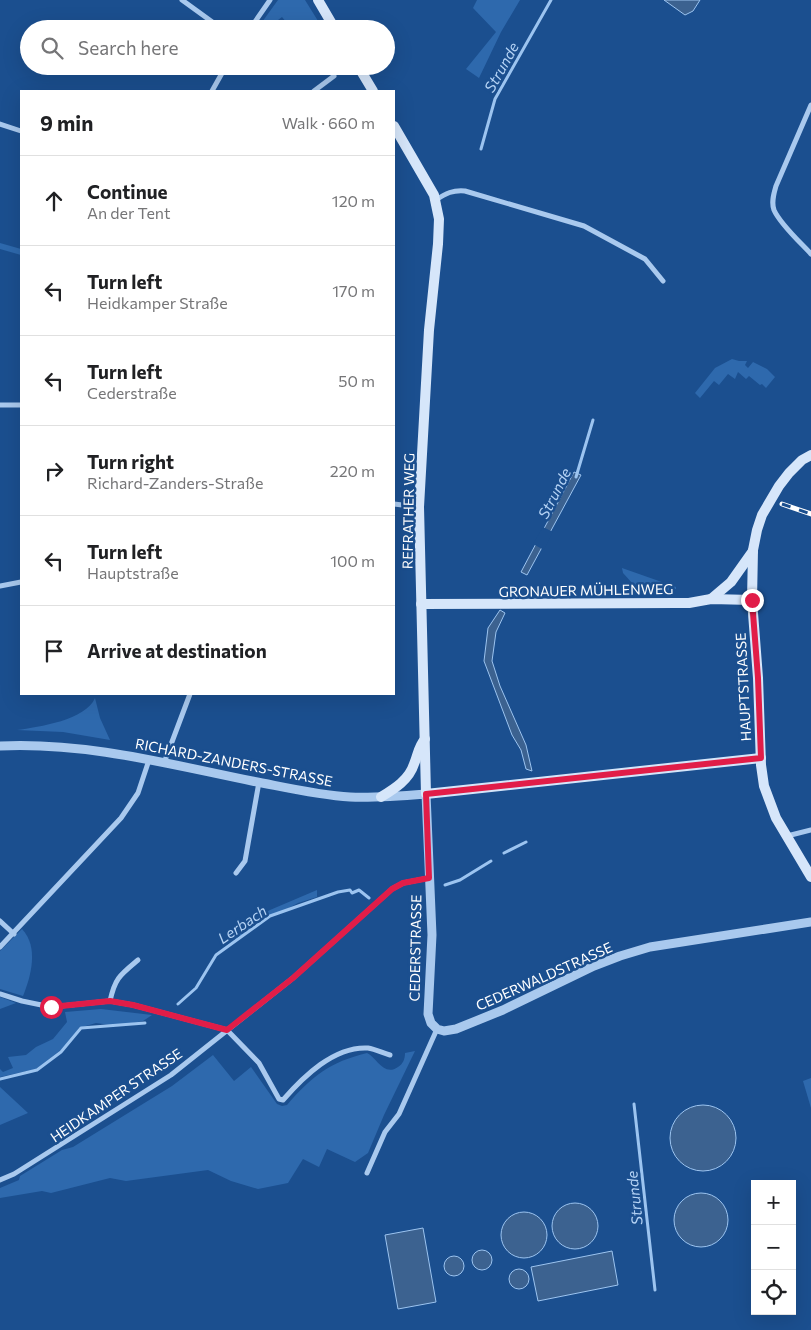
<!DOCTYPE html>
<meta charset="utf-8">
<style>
:root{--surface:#fff;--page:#f2f2f2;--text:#202124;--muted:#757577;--line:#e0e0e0}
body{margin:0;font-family:Commissioner,sans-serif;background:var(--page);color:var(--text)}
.controls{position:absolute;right:15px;bottom:15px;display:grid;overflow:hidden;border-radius:0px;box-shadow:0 5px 20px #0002}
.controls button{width:45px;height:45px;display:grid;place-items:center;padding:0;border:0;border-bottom:1px solid var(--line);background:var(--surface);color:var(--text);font:25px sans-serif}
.stop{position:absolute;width:15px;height:15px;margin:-11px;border:4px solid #e11d48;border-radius:50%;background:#fff}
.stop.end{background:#e11d48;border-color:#fff;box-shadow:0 1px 5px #0008}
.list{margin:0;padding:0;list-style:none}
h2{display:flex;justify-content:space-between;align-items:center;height:65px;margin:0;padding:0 20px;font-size:21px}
h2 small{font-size:16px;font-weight:400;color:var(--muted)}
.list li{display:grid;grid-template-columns:32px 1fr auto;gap:15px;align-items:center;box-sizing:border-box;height:90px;padding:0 20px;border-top:1px solid var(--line)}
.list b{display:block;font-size:19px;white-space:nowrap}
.list p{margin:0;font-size:16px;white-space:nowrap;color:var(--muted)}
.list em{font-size:16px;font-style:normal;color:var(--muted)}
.icon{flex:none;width:28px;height:28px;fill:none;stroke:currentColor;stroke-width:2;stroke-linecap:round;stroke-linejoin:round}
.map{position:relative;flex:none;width:811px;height:1330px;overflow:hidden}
.search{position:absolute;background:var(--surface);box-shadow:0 5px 20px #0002;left:20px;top:20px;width:375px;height:55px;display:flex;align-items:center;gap:12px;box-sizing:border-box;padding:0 18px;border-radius:28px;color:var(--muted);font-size:19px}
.panel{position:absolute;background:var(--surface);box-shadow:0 5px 20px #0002;left:20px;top:90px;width:375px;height:605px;border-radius:0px}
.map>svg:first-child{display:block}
</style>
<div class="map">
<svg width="811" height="1330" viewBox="0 0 811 1330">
<rect width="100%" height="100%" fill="#1b4f8f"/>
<g fill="#2e69ad">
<path d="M278,0H305L323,29H292L282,17L266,29H257Z"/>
<path d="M477,0H520L501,32L479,78L466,69L496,32L473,8Z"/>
<path d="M0,243L21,249V255L0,249Z"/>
<path d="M732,359L739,361H747L745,365L748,368L753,362L767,369L775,377L766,388L762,384L760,385L749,376L746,379L738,372L735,379L728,374L719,385L714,381L700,398L695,393L715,368Z"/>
<path d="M622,568L676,587V589L643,595L623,573Z"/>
<path d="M95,698L100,718L110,740L63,732L17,730C39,727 86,720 95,698Z"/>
<path d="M317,890V897L298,903L279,913L265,916L243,935L233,940L227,934L270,910Z"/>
<path d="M22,929C39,947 31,976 23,996L0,989V951Z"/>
<path d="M0,997L16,1003L0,1009Z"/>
<path d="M101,1009L152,1015L143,1021L117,1026L96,1023L79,1028L66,1046L36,1069L0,1077V1069L3,1072L13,1068L8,1057L26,1055L36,1047L53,1039L67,1022L65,1012Z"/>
<path d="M415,1051L384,1115L368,1153L355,1162L327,1149L319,1167L303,1159L288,1183L258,1189L231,1181L208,1170L126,1181L110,1178L51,1193L42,1191L0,1198V1188L19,1180L20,1176L62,1150L73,1147L172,1086L213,1055L234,1081L251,1067L277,1104L282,1106L287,1105C312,1076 330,1062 367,1053C377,1058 384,1077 398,1067C403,1064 405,1059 405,1053Z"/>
<path d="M811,1078V1108L803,1081Z"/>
<path d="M0,1087L28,1113L0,1125Z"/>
</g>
<g fill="#3c6290" stroke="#9cc4f0">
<path d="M664,0H700L693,11L685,15Z"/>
<path d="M574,472L581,475L527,575L521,572Z"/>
<path d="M500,610L505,613L496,632L492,661L500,686L526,745L532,771L526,769L521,750L512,735L484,661L488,628Z"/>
<circle cx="703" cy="1138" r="33"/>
<circle cx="701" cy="1220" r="27"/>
<circle cx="575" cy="1226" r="23"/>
<circle cx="524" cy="1235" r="23"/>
<path d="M423,1228L436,1302L398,1309L385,1235Z"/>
<circle cx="482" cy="1260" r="10"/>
<path d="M612,1251L618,1285L538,1301L531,1267Z"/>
<circle cx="454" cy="1266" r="10"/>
<circle cx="519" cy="1279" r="10"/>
</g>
<path fill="#1b4f8f" d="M543,527L553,532L544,550L533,544Z"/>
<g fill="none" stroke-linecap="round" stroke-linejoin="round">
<g stroke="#9cc4f0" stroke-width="3">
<path d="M481,149L495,99L551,0"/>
<path d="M576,477L593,420"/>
<path d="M504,853L526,842"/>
<path d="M445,885L460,880L491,861"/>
<path d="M178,1004L196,988L216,955L270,916L338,892L350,890L352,893L359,890L369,898"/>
<path d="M0,1079L37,1070L61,1052L81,1028L145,1023"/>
<path d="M634,1104L655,1290"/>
</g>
<g stroke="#a9c9ee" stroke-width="5">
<path d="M182,0L222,29"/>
<path d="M250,29L270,0"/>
<path d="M212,91L226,66"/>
<path d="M314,91L334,76"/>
<path d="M811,105L776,186C774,193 771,202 774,210C780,224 800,242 811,254"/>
<path d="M0,124L21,131"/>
<path d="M436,200C446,193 453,190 465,191L584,226L645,259L663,281"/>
<path d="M0,405H21"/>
<path d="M394,504L419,507"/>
<path d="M0,586L21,582"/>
<path d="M164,763L190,694"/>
<path d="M787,836L811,830"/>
<path d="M236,873L245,861L259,782"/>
<path d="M0,921L14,934"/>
<path d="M0,947L121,818L138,793L149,760"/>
<path d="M0,994L22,1001L51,1007L110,1001L133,1005L227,1030L259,1063L279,1099L283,1100C303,1077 334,1046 368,1048C375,1049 383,1053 390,1055"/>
<path d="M110,1001C115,978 120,975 138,960"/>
<path d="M367,1173L385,1132L399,1114L437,1029"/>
<path d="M0,1180L14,1174L171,1075L293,978L392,889L403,883L429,878"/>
</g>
<path stroke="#a9c9ee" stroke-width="9" d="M0,746C86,742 168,764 252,781C284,787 317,795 350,797C375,798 401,796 426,794L432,935L428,1014L431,1023L437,1029L444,1031L456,1029L503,1010L594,966L620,956L650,947L811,922"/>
<g stroke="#d6e6fa" stroke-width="10">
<path d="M318,0L335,29"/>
<path d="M358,66L373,91"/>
<path d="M394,126L434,195L439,219L438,244L429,330L419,507L426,794L761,758"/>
<path d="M811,455L802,460L789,473L779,486L762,515L757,530L753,550L752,600L758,678L761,765L764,786L776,818L811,877"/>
<path d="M711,599L731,582L753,551"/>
<path d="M421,604L676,603H689L711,599L752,600"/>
<path d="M381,797C394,789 409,780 414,764C418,755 418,747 425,739"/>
</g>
<g stroke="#fff" stroke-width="5">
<path id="rail" d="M782,504L811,514"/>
</g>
<use href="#rail" stroke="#1b4f8f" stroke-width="3" stroke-dasharray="9" stroke-linecap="butt"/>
</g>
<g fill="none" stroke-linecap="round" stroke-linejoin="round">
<path stroke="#e11d48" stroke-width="6" d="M51,1007L110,1001L133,1005L227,1030L293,978L392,889L403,883L429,878L426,794L761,758L758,678L752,600"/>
</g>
<g text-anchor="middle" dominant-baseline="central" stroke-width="5" stroke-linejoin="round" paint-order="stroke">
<g font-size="14" fill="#fff" stroke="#1b4f8f">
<text transform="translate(408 511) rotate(-89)">REFRATHER WEG</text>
<text transform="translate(586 590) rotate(-1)">GRONAUER MÜHLENWEG</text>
<text transform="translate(743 687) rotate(-93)">HAUPTSTRASSE</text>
<text transform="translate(234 762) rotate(11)">RICHARD-ZANDERS-STRASSE</text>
<text transform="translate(415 948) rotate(-89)">CEDERSTRASSE</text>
<text transform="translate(544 976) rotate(-24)">CEDERWALDSTRASSE</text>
<text transform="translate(116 1095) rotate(-34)">HEIDKAMPER STRASSE</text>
</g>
<g font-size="15" font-style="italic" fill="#b5d3f5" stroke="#1b4f8f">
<text transform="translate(501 67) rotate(-61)">Strunde</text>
<text transform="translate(554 493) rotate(-63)">Strunde</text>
<text transform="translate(242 924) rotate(-34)">Lerbach</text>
<text transform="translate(634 1198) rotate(-96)">Strunde</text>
</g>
</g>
</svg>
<div class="controls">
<button>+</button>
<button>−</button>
<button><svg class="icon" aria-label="locate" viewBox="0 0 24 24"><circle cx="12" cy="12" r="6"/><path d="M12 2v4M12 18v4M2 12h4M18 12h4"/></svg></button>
</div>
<div class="stop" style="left:51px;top:1007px"></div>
<div class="stop end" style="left:752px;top:600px"></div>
<div class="search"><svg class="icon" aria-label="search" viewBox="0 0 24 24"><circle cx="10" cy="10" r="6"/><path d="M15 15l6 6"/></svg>Search here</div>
<section class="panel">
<h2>9 min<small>Walk · 660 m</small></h2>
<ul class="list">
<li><svg class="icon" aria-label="ahead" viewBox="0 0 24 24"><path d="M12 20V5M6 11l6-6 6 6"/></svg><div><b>Continue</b><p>An der Tent</p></div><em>120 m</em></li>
<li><svg class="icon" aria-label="left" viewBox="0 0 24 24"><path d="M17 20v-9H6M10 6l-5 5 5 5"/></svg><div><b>Turn left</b><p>Heidkamper Straße</p></div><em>170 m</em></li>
<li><svg class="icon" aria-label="left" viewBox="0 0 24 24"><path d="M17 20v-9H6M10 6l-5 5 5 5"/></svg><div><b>Turn left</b><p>Cederstraße</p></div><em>50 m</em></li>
<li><svg class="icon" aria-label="right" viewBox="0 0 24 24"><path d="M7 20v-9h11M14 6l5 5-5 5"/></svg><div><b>Turn right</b><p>Richard-Zanders-Straße</p></div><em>220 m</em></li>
<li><svg class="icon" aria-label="left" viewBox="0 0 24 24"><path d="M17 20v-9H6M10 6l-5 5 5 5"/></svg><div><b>Turn left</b><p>Hauptstraße</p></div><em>100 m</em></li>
<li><svg class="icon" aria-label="arrive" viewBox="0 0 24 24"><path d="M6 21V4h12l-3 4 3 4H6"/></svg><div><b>Arrive at destination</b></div></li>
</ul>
</section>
</div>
